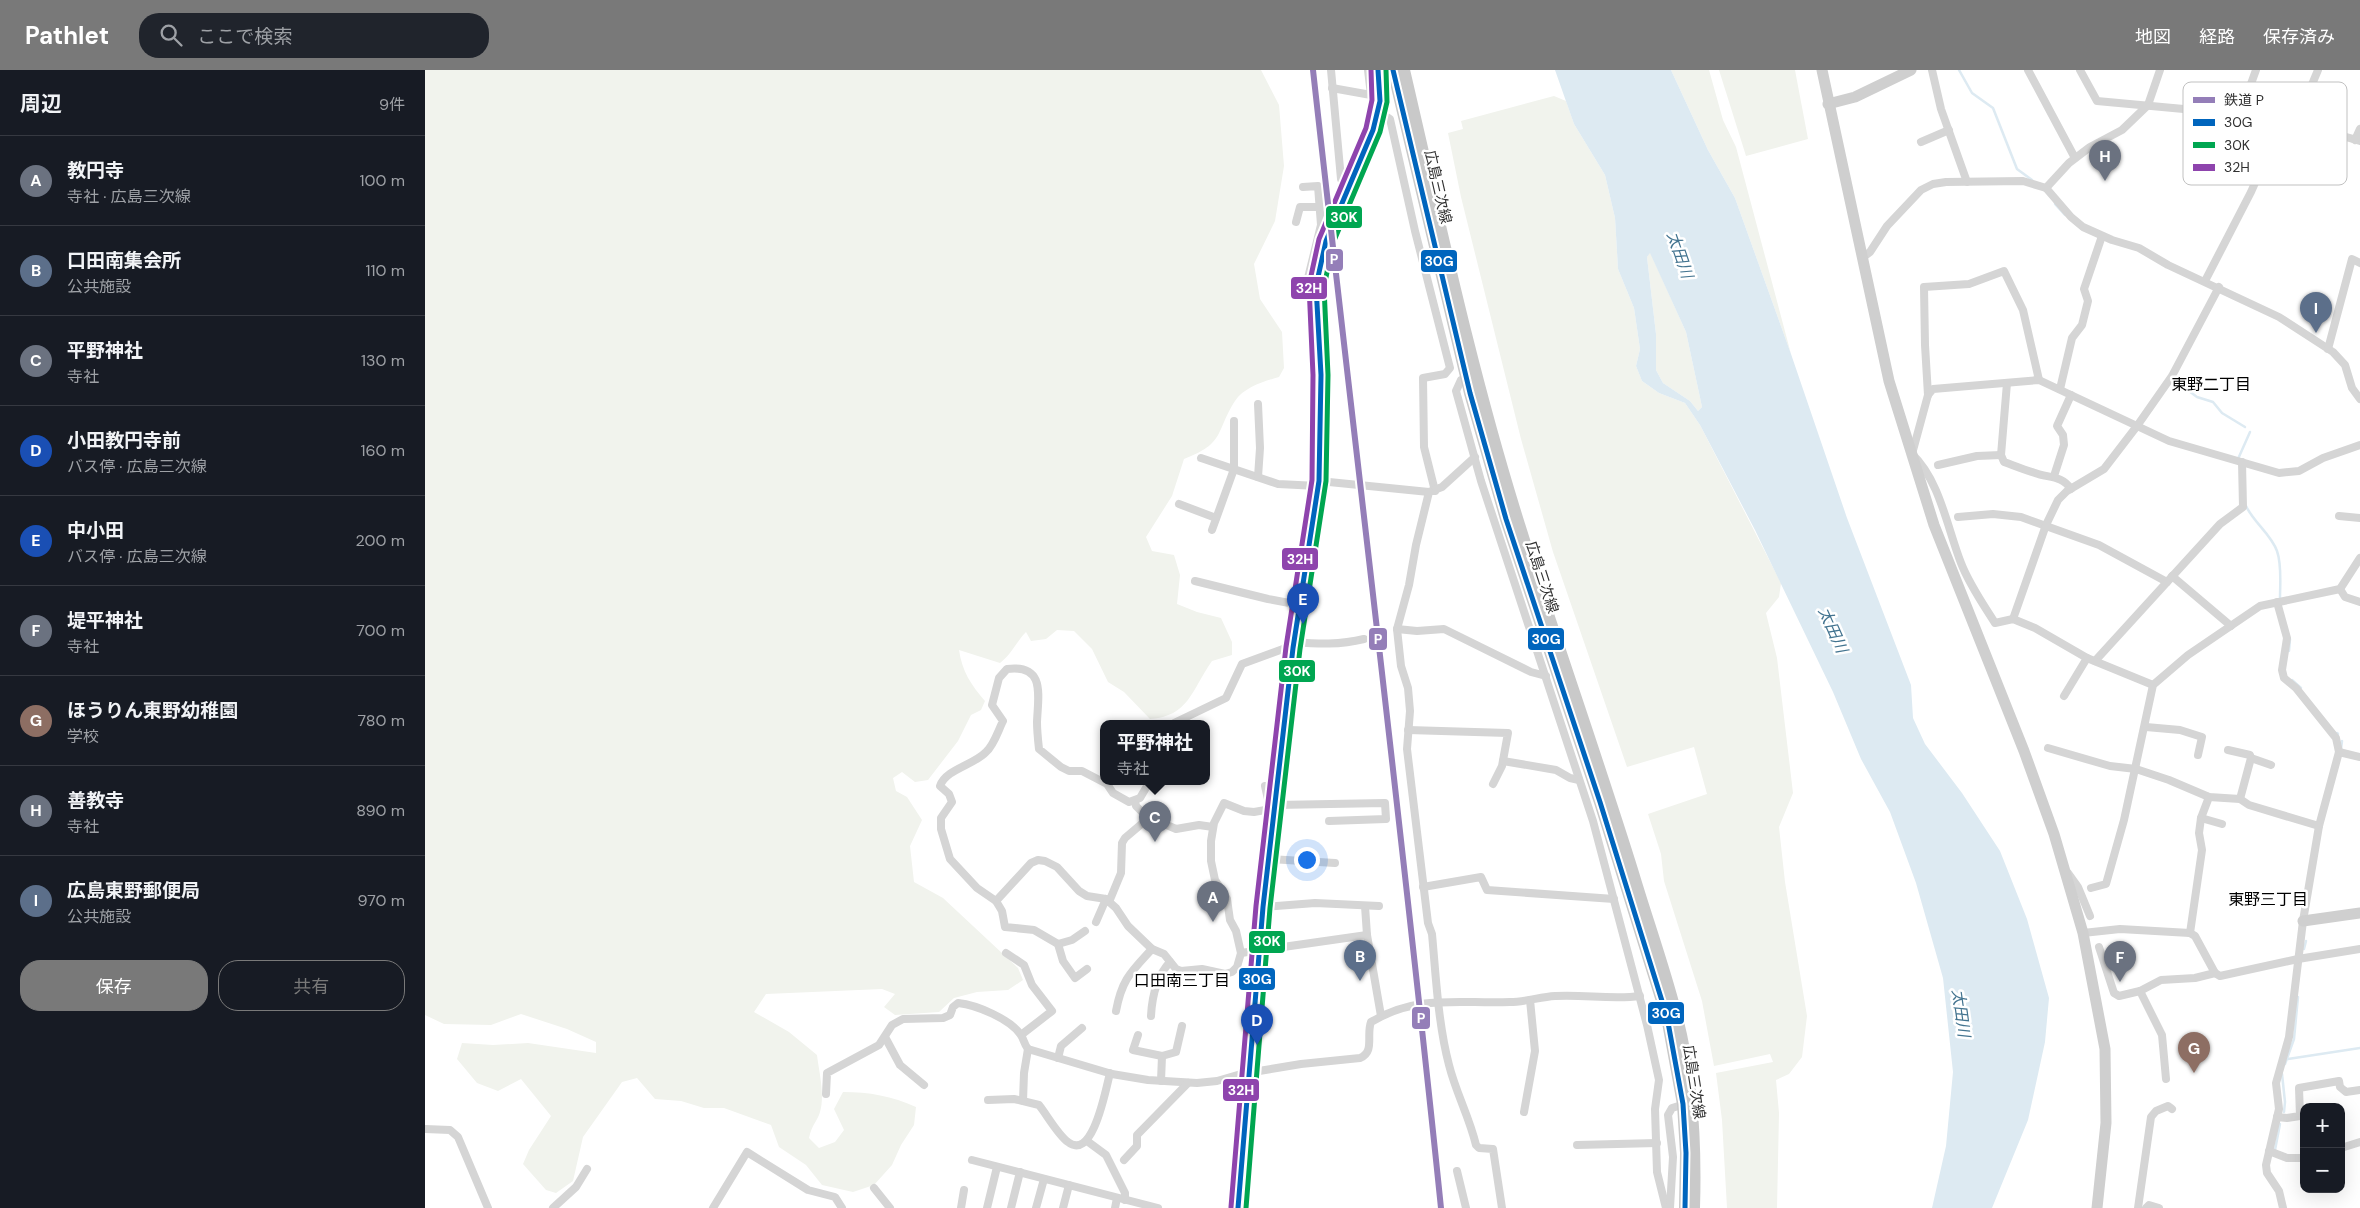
<!DOCTYPE html>
<html lang="ja">
<meta charset="utf-8">
<style>
:root{--surface:#171b24;--page:#20242c;--text:#f1f3f6;--muted:#9ea1a6;--line:#363941;--accent:#797979}
body{margin:0;font-family:"DM Sans","Noto Sans JP",sans-serif;background:var(--page);color:var(--text)}
.controls{position:absolute;right:15px;bottom:15px;display:grid;overflow:hidden;border-radius:10px;box-shadow:0 5px 20px #0002}
.controls button{width:45px;height:45px;display:grid;place-items:center;padding:0;border:0;border-bottom:1px solid var(--line);background:var(--surface);color:var(--text);font:25px sans-serif}
.you{position:absolute;left:881px;top:789px;width:18px;height:18px;margin:-12px;border:4px solid #fff;border-radius:50%;background:#1a73e8;box-shadow:0 0 0 8px #1a73e833}
.badge{display:grid;place-items:center;width:32px;height:32px;border-radius:50%;background:var(--accent);color:#fff;font-size:16px;font-weight:700}
.pin{position:absolute;translate:-50% -41px;filter:drop-shadow(0 1px 2px #0008)}
.pin::after{content:'';position:absolute;top:26px;width:18px;height:15px;background:inherit;clip-path:polygon(0 0,100% 0,50% 100%)}
.popup{position:absolute;left:675px;top:650px;width:110px;height:65px;box-sizing:border-box;display:grid;place-content:center;border-radius:10px;background:var(--surface);filter:drop-shadow(0 1px 4px #0005);font-size:16px;white-space:nowrap;color:var(--muted)}
.popup b{font-size:19px;color:var(--text)}
.popup::after{content:'';position:absolute;left:50%;top:100%;margin-left:-10px;border:10px solid transparent;border-top-color:var(--surface)}
.list{margin:0;padding:0;list-style:none}
h2{display:flex;justify-content:space-between;align-items:center;height:65px;margin:0;padding:0 20px;font-size:21px}
h2 small{font-size:16px;font-weight:400;color:var(--muted)}
.list li{display:grid;grid-template-columns:32px 1fr auto;gap:15px;align-items:center;box-sizing:border-box;height:90px;padding:0 20px;border-top:1px solid var(--line)}
.list b{display:block;font-size:19px;white-space:nowrap}
.list p{margin:0;font-size:16px;white-space:nowrap;color:var(--muted)}
.list em{font-size:16px;font-style:normal;color:var(--muted)}
.actions{display:flex;gap:10px;padding:15px 20px}
.actions a{flex:1;padding:11px 0;border:1px solid var(--accent);border-radius:20px;text-align:center;font-size:18px;color:var(--accent)}
.actions .main{background:var(--accent);color:#fff}
.icon{flex:none;width:28px;height:28px;fill:none;stroke:currentColor;stroke-width:2;stroke-linecap:round;stroke-linejoin:round}
.map{position:relative;flex:none;width:1935px;height:1138px;overflow:hidden}
header{display:flex;align-items:center;gap:30px;box-sizing:border-box;height:70px;padding:0 25px;background:var(--accent);color:#fff}
header strong{font-size:24px}
nav{display:flex;gap:28px;margin-inline-start:auto;font-size:18px}
.search{width:350px;height:45px;background:var(--page);display:flex;align-items:center;gap:12px;box-sizing:border-box;padding:0 18px;border-radius:20px;color:var(--muted);font-size:19px}
main{display:flex}
aside{flex:1;background:var(--surface)}
.map>svg:first-child{display:block}
</style>
<header>
<strong>Pathlet</strong>
<div class="search"><svg class="icon" aria-label="search" viewBox="0 0 24 24"><circle cx="10" cy="10" r="6"/><path d="M15 15l6 6"/></svg>ここで検索</div>
<nav><a>地図</a><a>経路</a><a>保存済み</a></nav>
</header>
<main>
<aside>
<h2>周辺<small>9件</small></h2>
<ul class="list">
<li><span class="badge" style="background:#6b7280">A</span><div><b>教円寺</b><p>寺社 · 広島三次線</p></div><em>100 m</em></li>
<li><span class="badge" style="background:#5c6f8a">B</span><div><b>口田南集会所</b><p>公共施設</p></div><em>110 m</em></li>
<li><span class="badge" style="background:#6b7280">C</span><div><b>平野神社</b><p>寺社</p></div><em>130 m</em></li>
<li><span class="badge" style="background:#1a4fb4">D</span><div><b>小田教円寺前</b><p>バス停 · 広島三次線</p></div><em>160 m</em></li>
<li><span class="badge" style="background:#1a4fb4">E</span><div><b>中小田</b><p>バス停 · 広島三次線</p></div><em>200 m</em></li>
<li><span class="badge" style="background:#6b7280">F</span><div><b>堤平神社</b><p>寺社</p></div><em>700 m</em></li>
<li><span class="badge" style="background:#8d6e63">G</span><div><b>ほうりん東野幼稚園</b><p>学校</p></div><em>780 m</em></li>
<li><span class="badge" style="background:#6b7280">H</span><div><b>善教寺</b><p>寺社</p></div><em>890 m</em></li>
<li><span class="badge" style="background:#5c6f8a">I</span><div><b>広島東野郵便局</b><p>公共施設</p></div><em>970 m</em></li>
</ul>
<div class="actions"><a class="main">保存</a><a>共有</a></div>
</aside>
<div class="map">
<svg width="1935" height="1138" viewBox="0 0 1935 1138">
<rect width="100%" height="100%" fill="#fff"/>
<g fill="#f1f3ed">
<path d="M0,0H836L854,35L859,96L850,151L829,194L835,229L857,262L859,298L854,307C840,311 819,317 810,331C790,362 801,373 759,389L747,426L721,467L727,481L749,485L755,505L752,534L772,542L796,548L807,572V585L787,591C766,621 764,646 725,649L699,622L683,612L667,579L649,561L632,560L621,569L606,571L601,562C591,572 587,584 575,593L534,580C537,601 546,615 560,631L556,640L546,645L533,671L503,710L490,712L477,702L468,708L471,721L482,727L497,750L485,776L489,812L518,828L593,898L598,910L583,920L552,922L529,928L514,942L470,945L459,937L470,924L457,919L341,924L329,942L364,962L392,985C394,1002 400,1025 395,1042C392,1052 387,1054 384,1068L394,1078L410,1072L419,1060L409,1039L418,1022C444,1022 467,1026 491,1037L489,1055L476,1075L467,1095L449,1115L428,1122L397,1115L381,1095L354,1077L346,1055L299,1038H279L256,1031L230,1029L212,1008L197,1012L158,1067L148,1111L131,1123L121,1120L98,1094L104,1080L126,1046L96,1009L73,1021L52,1013L32,989L37,973L68,975L103,973L171,983V972L142,959L96,944L66,955L19,954L0,945Z"/>
<path d="M1246,0H1284L1298,50L1311,77L1366,284L1310,128L1283,80Z"/>
<path d="M1294,0H1370L1383,69L1321,86Z"/>
<path d="M1129,26L1141,31L1149,54L1180,105L1190,148L1193,199L1209,238L1215,279L1211,296L1217,311L1234,323L1260,333L1275,355L1356,513L1354,527L1341,543L1352,588L1368,723L1354,757L1360,812L1382,946L1377,987L1364,1004L1351,1010L1354,1043L1352,1138H1302L1297,1050L1291,1003L1348,992L1345,984L1289,996L1277,931L1239,811L1236,784L1223,744L1282,724L1269,677L1202,697L1128,482L1096,369L1036,127L1023,63L1038,59L1036,51Z"/>
<path d="M1225,182L1261,262L1277,337L1273,341L1265,331L1238,313L1231,300V264L1222,187Z"/>
</g>
<path fill="#ddeaf2" fill-rule="evenodd" d="M1130,0H1246L1283,80L1310,128L1366,284L1422,448L1486,615L1488,648L1500,674L1537,723L1575,781L1602,849L1624,928L1620,972L1603,1050L1567,1138H1507L1521,1076L1528,1002L1518,908L1491,813L1465,742L1436,689L1408,622L1330,460L1275,355L1260,333L1234,323L1217,311L1211,296L1215,279L1209,238L1193,199L1190,148L1180,105L1149,54ZM1225,183L1261,262L1277,337L1273,341L1265,331L1238,313L1231,300V264L1222,187Z"/>
<g fill="none" stroke-linecap="round" stroke-linejoin="round">
<g stroke="#ddeaf2" stroke-width="2.5">
<path d="M1534,0L1547,23L1568,38L1592,99L1607,110"/>
<path d="M1630,134L1640,145"/>
<path d="M1748,309L1772,327L1788,332L1797,343L1820,357"/>
<path d="M1813,389L1825,362"/>
<path d="M1821,436C1829,453 1846,464 1852,481C1857,495 1855,514 1855,528"/>
<path d="M1864,581L1865,569"/>
<path d="M1867,610L1876,618"/>
<path d="M1912,663L1913,664"/>
<path d="M1916,679L1917,671"/>
<path d="M1879,879L1881,871"/>
<path d="M1863,989L1935,978"/>
<path d="M1860,994L1869,969L1873,927"/>
<path d="M1857,1004L1860,1032L1859,1042"/>
<path d="M1850,1080L1855,1054"/>
</g>
<g stroke="#d5d5d5" stroke-width="8">
<path d="M906,0L916,109L922,122"/>
<path d="M1507,0L1516,39L1542,112"/>
<path d="M1603,0L1650,88"/>
<path d="M1655,0L1672,31L1802,43L1846,57L1871,53L1935,71"/>
<path d="M907,18L946,25L943,0"/>
<path d="M953,41L965,49L990,161L1025,298L1020,304L998,308L999,377L1010,421"/>
<path d="M1814,47L1831,0"/>
<path d="M1871,53L1893,0"/>
<path d="M1930,70L1935,59"/>
<path d="M1496,72L1524,60"/>
<path d="M878,117L893,116L896,155L883,208"/>
<path d="M1621,118L1644,93L1665,77L1697,60L1723,35L1735,0"/>
<path d="M871,152L875,137H895"/>
<path d="M1437,188L1445,182L1462,156L1496,120L1508,114L1521,112L1598,111L1621,118L1646,147L1658,157L1687,170L1714,178L1743,195L1854,247L1908,282L1920,295L1927,318L1935,329"/>
<path d="M1780,211L1826,122L1853,61V56"/>
<path d="M1903,279L1927,189L1935,193"/>
<path d="M1044,307L1036,310L1031,321L1056,411L1168,751L1222,955L1234,1010L1230,1039L1232,1102L1241,1138"/>
<path d="M1582,313L1576,385L1579,392C1590,396 1600,400 1610,403C1623,408 1637,405 1646,419"/>
<path d="M1635,319L1647,268L1657,255L1663,231L1659,219L1677,166"/>
<path d="M1503,325L1500,275L1499,217L1544,214L1579,201L1598,240L1614,310"/>
<path d="M776,388L853,414L893,416"/>
<path d="M1513,395L1552,386L1576,385"/>
<path d="M1629,406L1639,375L1638,365L1632,356L1646,325"/>
<path d="M833,407L835,378L833,334"/>
<path d="M894,411L1004,422L1017,417L1050,387"/>
<path d="M1004,422L991,475L984,515L972,559L976,596L983,618L985,641L982,679L1003,853L1007,864C1011,907 1013,953 1024,995C1031,1023 1044,1046 1051,1075L1054,1078L1068,1079L1077,1138"/>
<path d="M754,434L791,448"/>
<path d="M1914,446L1935,448"/>
<path d="M1533,447L1568,444L1596,447L1674,475L1742,512"/>
<path d="M787,460L809,399V351"/>
<path d="M1747,506L1806,556"/>
<path d="M770,511L843,529L875,535"/>
<path d="M1915,519L1920,527L1935,532"/>
<path d="M1852,532L1862,568L1857,600L1859,608L1871,618L1911,668L1914,682L1894,756L1878,851L1864,967L1851,1013L1854,1039L1841,1095L1842,1103L1854,1121L1858,1138"/>
<path d="M1588,549L1621,455L1633,430L1642,421L1679,399L1712,356L1747,306L1794,217"/>
<path d="M972,559L992,561L1019,559L1106,602L1121,606"/>
<path d="M869,572C893,574 915,575 939,569"/>
<path d="M1670,591L1795,454L1818,437L1817,392"/>
<path d="M1728,615L1662,588L1610,558L1588,549L1570,553C1558,534 1544,514 1536,493C1522,457 1515,411 1487,384L1503,325L1508,319L1614,310L1744,371L1854,403L1874,401L1898,388L1935,375"/>
<path d="M1639,626L1662,588"/>
<path d="M749,653L801,628L817,594L858,579L868,578"/>
<path d="M1721,657L1755,660L1777,667L1773,685"/>
<path d="M983,660L1083,663L1077,696L1068,714"/>
<path d="M1623,678L1685,696L1711,699L1744,710L1784,727L1815,729L1824,735L1894,756"/>
<path d="M1803,680L1825,685L1826,688L1846,695"/>
<path d="M1914,682L1935,687"/>
<path d="M1078,691L1131,700L1145,708L1154,710"/>
<path d="M840,716L845,738"/>
<path d="M1815,729L1826,688"/>
<path d="M851,735L960,733L961,749L904,751"/>
<path d="M721,746L751,759L774,755L788,757"/>
<path d="M1776,748L1797,754"/>
<path d="M844,789L910,793"/>
<path d="M1643,803L1653,817L1665,846"/>
<path d="M998,817L1056,807L1062,820L1189,829"/>
<path d="M1666,818L1681,814L1699,750L1728,615L1763,585L1835,536L1915,519L1935,488"/>
<path d="M571,831L606,793L613,790L620,791L632,797L654,821L662,826L681,829L691,838L703,856L727,879L739,884L751,899L756,901L777,899L800,904L807,902L812,897L816,883L811,861L805,850L802,829L790,810L786,791V771L789,753L799,733L819,741L829,742L851,738"/>
<path d="M684,832L696,803L697,773L700,768L720,751L721,746L711,736L710,731"/>
<path d="M940,836L942,865L956,946"/>
<path d="M838,837L890,833L954,836"/>
<path d="M671,852L681,829"/>
<path d="M1658,863L1695,859L1765,863L1770,866L1790,903L1795,906L1873,889L1935,879"/>
<path d="M1765,863L1777,780L1774,763L1776,748L1784,727"/>
<path d="M633,874L647,870L660,861"/>
<path d="M1674,877L1689,923L1694,926L1715,921"/>
<path d="M581,883L599,895L607,915L627,941L596,965"/>
<path d="M816,883L942,865"/>
<path d="M662,899L650,908L638,891L633,874L609,860L580,857L577,841L571,831L552,818L525,789L516,759V748L527,732L524,724L515,716C521,699 549,695 561,682C569,675 573,661 578,651L567,635L574,608L582,599C621,594 613,626 612,652C612,661 613,670 614,679L636,697L644,701H657L682,714L688,723L704,732L715,728L725,711"/>
<path d="M691,941C697,909 706,902 727,879"/>
<path d="M726,946C727,926 731,907 745,892"/>
<path d="M713,965L708,980L737,986L751,982L757,956"/>
<path d="M460,967L475,995L499,1015"/>
<path d="M633,988L636,976L657,958"/>
<path d="M1741,1009L1737,965L1715,921L1736,910L1770,908L1790,903"/>
<path d="M736,1011L737,986"/>
<path d="M401,1024L402,1003L454,975L467,955L478,949L518,948L525,945L528,937L533,933C552,935 585,949 596,965C599,970 599,974 603,979L687,1004L723,1010L772,1013L792,1011L816,1004L876,994L935,988C950,982 941,965 946,952C993,924 1034,934 1085,932C1100,932 1115,927 1130,926C1158,924 1187,930 1215,926"/>
<path d="M563,1030L589,1029L614,1035C622,1045 633,1065 643,1072C668,1092 681,1018 685,1003"/>
<path d="M598,1031L599,1003L603,979"/>
<path d="M1099,1042L1110,981L1105,930"/>
<path d="M1852,1047L1862,1048L1875,1046L1874,1018L1914,1011L1915,1017L1921,1022L1935,1020"/>
<path d="M0,1059L25,1060L33,1067L63,1138"/>
<path d="M662,1071L681,1085L700,1123V1130"/>
<path d="M1152,1075L1232,1073"/>
<path d="M1916,1078L1935,1072"/>
<path d="M1844,1081L1862,1088H1879"/>
<path d="M547,1090L733,1138"/>
<path d="M699,1090L712,1076V1065L763,1013"/>
<path d="M1032,1101L1041,1138"/>
<path d="M449,1118L465,1138"/>
<path d="M128,1138L151,1117L162,1099"/>
<path d="M288,1138L322,1082L383,1120L410,1127L417,1138"/>
<path d="M536,1138L539,1120"/>
<path d="M562,1138L572,1097"/>
<path d="M586,1138L595,1102"/>
<path d="M611,1138L619,1109"/>
<path d="M638,1138L644,1115"/>
<path d="M690,1138L692,1128"/>
<path d="M1245,1138L1248,1087L1243,1045L1247,1038L1260,1034"/>
<path d="M1713,1138L1726,1047L1731,1041L1743,1036L1747,1039"/>
<path d="M1721,1138L1724,1135L1734,1138"/>
</g>
<g stroke="#cfcfcf" stroke-width="11">
<path d="M1397,0L1464,311L1509,455L1599,681L1629,764L1658,863L1680,979L1681,1053L1672,1138"/>
<path d="M1403,34L1430,27L1486,0"/>
<path d="M1878,851L1935,843"/>
</g>
<g stroke="#c9c9c9" stroke-width="12">
<path d="M968,0L1045,323L1081,449L1175,732L1242,947L1258,1034L1261,1083L1260,1138"/>
<path d="M979,0C1014,150 1046,301 1092,448C1129,567 1171,684 1208,803C1222,850 1239,897 1251,944C1268,1008 1271,1073 1269,1138"/>
<path d="M813,1138L838,837L868,578L894,411L896,305L891,216L901,171L948,60L955,31L953,0"/>
</g>
<g stroke="#fff" stroke-width="9">
<g id="bus-1">
<path d="M968,0L1045,323L1081,449L1175,732L1242,947L1258,1034L1261,1083L1260,1138"/>
<path d="M813,1138L838,837L868,578L894,411L896,305L891,216L901,171L948,60L955,31L953,0"/>
</g>
</g>
<g stroke="#fff" stroke-width="9">
<path id="bus-2" d="M821,1138L845,838L875,579L901,411L903,305L899,217L908,173L955,62L962,32L961,0"/>
</g>
<g stroke="#fff" stroke-width="9">
<path id="bus-3" d="M806,1137L831,836L861,577L887,410L888,305L884,215L894,169L941,58L947,30L946,0"/>
</g>
<use href="#bus-1" stroke="#0065bd" stroke-width="5"/>
<use href="#bus-2" stroke="#00a651" stroke-width="5"/>
<use href="#bus-3" stroke="#8e44ad" stroke-width="5"/>
<g stroke="#fff" stroke-width="10">
<path id="rail-1" d="M888,0C930,379 977,758 1016,1138"/>
</g>
<use href="#rail-1" stroke="#947eb8" stroke-width="6"/>
</g>
<g text-anchor="middle" dominant-baseline="central" stroke-width="5" stroke-linejoin="round" paint-order="stroke">
<g font-size="15" fill="#313131" stroke="#fff">
<text transform="translate(1013 117) rotate(77)">広島三次線</text>
<text transform="translate(1117 507) rotate(72)">広島三次線</text>
<text transform="translate(1269 1012) rotate(81)">広島三次線</text>
</g>
<g font-size="16" font-style="italic" fill="#437490" stroke="#fff">
<text transform="translate(1255 185) rotate(71)">太田川</text>
<text transform="translate(1408 560) rotate(66)">太田川</text>
<text transform="translate(1536 943) rotate(82)">太田川</text>
</g>
<g font-size="16" fill="#000" stroke="#fff">
<text x="1786" y="314">東野二丁目</text>
<text x="1843" y="829">東野三丁目</text>
<text x="757" y="910">口田南三丁目</text>
</g>
</g>
<rect x="1758" y="12" width="164" height="103" rx="8" fill="#fff" stroke="#c1c1c1" stroke-width="1"/>
<rect x="1768" y="27" width="22" height="6" fill="#947eb8"/>
<rect x="1768" y="49" width="22" height="7" fill="#0065bd"/>
<rect x="1768" y="72" width="22" height="6" fill="#00a651"/>
<rect x="1768" y="94" width="22" height="7" fill="#8e44ad"/>
<g font-size="14" fill="#313131">
<text x="1799" y="35">鉄道 P</text>
<text x="1799" y="57">30G</text>
<text x="1799" y="80">30K</text>
<text x="1799" y="102">32H</text>
</g>
<g stroke="#fff" stroke-width="2">
<rect x="900" y="135" width="38" height="24" rx="5" fill="#00a651"/>
<rect x="900" y="178" width="19" height="24" rx="5" fill="#947eb8"/>
<rect x="995" y="179" width="38" height="24" rx="5" fill="#0065bd"/>
<rect x="865" y="206" width="38" height="24" rx="5" fill="#8e44ad"/>
<rect x="856" y="477" width="38" height="24" rx="5" fill="#8e44ad"/>
<rect x="943" y="557" width="20" height="24" rx="5" fill="#947eb8"/>
<rect x="1102" y="557" width="38" height="24" rx="5" fill="#0065bd"/>
<rect x="853" y="589" width="38" height="24" rx="5" fill="#00a651"/>
<rect x="823" y="860" width="38" height="24" rx="5" fill="#00a651"/>
<rect x="813" y="897" width="38" height="24" rx="5" fill="#0065bd"/>
<rect x="1222" y="931" width="38" height="24" rx="5" fill="#0065bd"/>
<rect x="986" y="936" width="20" height="24" rx="5" fill="#947eb8"/>
<rect x="797" y="1008" width="38" height="24" rx="5" fill="#8e44ad"/>
</g>
<g font-size="14" text-anchor="middle" font-weight="bold" fill="#fff">
<text x="919" y="152">30K</text>
<text x="909" y="194">P</text>
<text x="1014" y="196">30G</text>
<text x="884" y="223">32H</text>
<text x="875" y="494">32H</text>
<text x="953" y="574">P</text>
<text x="1121" y="574">30G</text>
<text x="872" y="606">30K</text>
<text x="842" y="876">30K</text>
<text x="832" y="914">30G</text>
<text x="1241" y="948">30G</text>
<text x="996" y="953">P</text>
<text x="816" y="1025">32H</text>
</g>
</svg>
<div class="controls">
<button>+</button>
<button>−</button>
</div>
<div class="you"></div>
<div class="pin badge" style="left:788px;top:852px;background:#6b7280">A</div>
<div class="pin badge" style="left:935px;top:911px;background:#5c6f8a">B</div>
<div class="pin badge" style="left:730px;top:772px;background:#6b7280">C</div>
<div class="popup"><b>平野神社</b>寺社</div>
<div class="pin badge" style="left:832px;top:975px;background:#1a4fb4">D</div>
<div class="pin badge" style="left:878px;top:554px;background:#1a4fb4">E</div>
<div class="pin badge" style="left:1695px;top:912px;background:#6b7280">F</div>
<div class="pin badge" style="left:1769px;top:1003px;background:#8d6e63">G</div>
<div class="pin badge" style="left:1680px;top:111px;background:#6b7280">H</div>
<div class="pin badge" style="left:1891px;top:263px;background:#5c6f8a">I</div>
</div>
</main>
